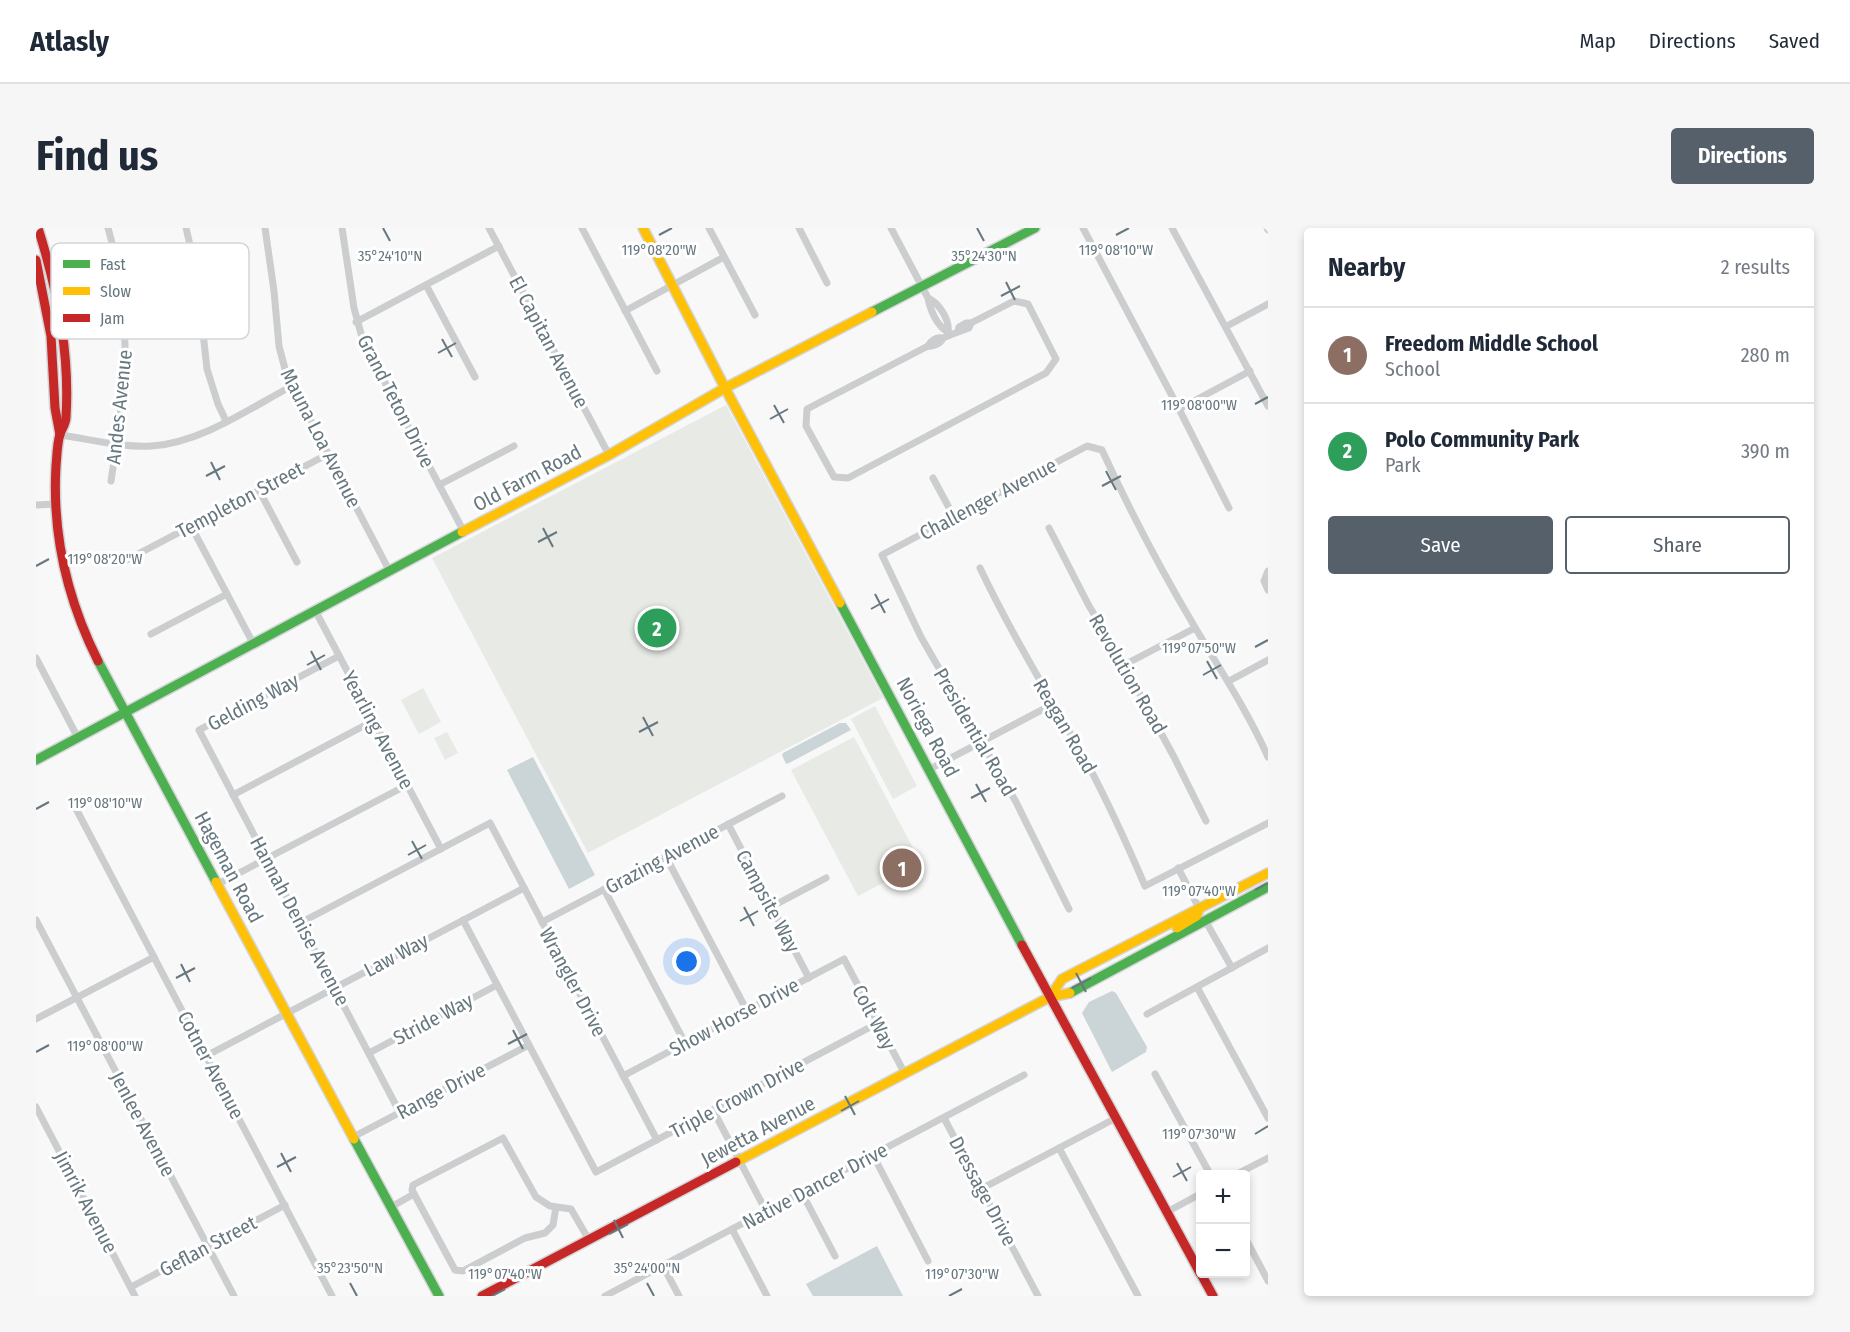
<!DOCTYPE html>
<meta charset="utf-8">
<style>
:root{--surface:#fff;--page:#f6f6f7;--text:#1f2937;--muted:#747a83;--line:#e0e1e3;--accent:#56606a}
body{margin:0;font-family:"Fira Sans Condensed",sans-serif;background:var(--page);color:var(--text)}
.controls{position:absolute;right:18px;bottom:18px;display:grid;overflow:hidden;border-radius:6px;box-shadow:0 3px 9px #0003}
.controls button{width:54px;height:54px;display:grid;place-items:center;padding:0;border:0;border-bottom:2px solid var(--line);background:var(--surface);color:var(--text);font:30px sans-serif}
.you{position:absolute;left:651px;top:734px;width:21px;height:21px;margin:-15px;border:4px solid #fff;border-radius:50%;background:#1a73e8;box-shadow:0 0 0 9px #1a73e833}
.badge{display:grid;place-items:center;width:39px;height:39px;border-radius:50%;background:var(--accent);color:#fff;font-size:20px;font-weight:700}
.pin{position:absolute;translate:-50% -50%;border:3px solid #fff;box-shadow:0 2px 6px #0006}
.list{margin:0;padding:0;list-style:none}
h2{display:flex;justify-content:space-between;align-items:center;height:78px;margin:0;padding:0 24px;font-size:26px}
h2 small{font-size:20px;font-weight:400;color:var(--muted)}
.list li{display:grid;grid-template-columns:39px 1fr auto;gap:18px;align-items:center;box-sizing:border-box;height:96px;padding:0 24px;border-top:2px solid var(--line)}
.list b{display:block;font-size:22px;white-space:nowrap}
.list p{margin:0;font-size:20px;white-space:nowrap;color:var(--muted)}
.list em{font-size:20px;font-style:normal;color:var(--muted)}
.actions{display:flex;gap:12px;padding:18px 24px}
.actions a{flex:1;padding:14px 0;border:2px solid var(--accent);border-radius:6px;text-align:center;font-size:21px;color:var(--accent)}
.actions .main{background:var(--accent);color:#fff}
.map{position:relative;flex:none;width:1232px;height:1068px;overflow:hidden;border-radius:6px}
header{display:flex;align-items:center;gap:36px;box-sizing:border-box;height:84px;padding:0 30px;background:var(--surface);border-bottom:2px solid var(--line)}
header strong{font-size:28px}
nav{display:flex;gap:33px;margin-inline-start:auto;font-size:21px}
.intro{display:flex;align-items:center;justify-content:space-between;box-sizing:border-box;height:144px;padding:0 36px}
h1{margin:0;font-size:42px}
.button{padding:15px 27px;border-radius:6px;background:var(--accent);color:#fff;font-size:21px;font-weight:700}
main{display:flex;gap:36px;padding:0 36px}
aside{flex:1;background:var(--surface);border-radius:6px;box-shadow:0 3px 9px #0003}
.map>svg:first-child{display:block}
</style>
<header>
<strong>Atlasly</strong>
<nav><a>Map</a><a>Directions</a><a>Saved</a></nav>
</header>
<div class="intro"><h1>Find us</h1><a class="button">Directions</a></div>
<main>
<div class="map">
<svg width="1232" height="1068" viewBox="0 0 1232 1068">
<rect width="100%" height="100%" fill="#f8f8f8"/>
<g fill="#e8eae6">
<path d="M690,177L847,470L552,625L396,330Z"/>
<path d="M387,460L405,494L383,506L365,472Z"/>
<path d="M839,478L881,558L857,571L815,491Z"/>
<path d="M411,504L422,525L409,532L398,510Z"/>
<path d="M818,509L885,635L822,668L755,542Z"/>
</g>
<g fill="#cbd4d6">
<path d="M804,495H810L815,502L755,534L750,536L746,527L747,525Z"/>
<path d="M497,529L559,647L533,661L471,542Z"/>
<path d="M1076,763L1080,765L1111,819L1110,824L1076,844L1046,785L1053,774Z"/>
<path d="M841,1018L867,1068H777L770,1056Z"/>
</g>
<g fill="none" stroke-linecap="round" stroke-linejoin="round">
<g stroke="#d4d5d6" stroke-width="12">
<g id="fast">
<path d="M836,84L999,0"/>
<path d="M804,375L986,717"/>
<path d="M62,433L180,654"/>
<path d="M0,532L426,304"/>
<path d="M1034,765L1232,659"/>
<path d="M318,911L403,1068"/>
</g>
</g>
<g stroke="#d4d5d6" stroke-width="12">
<g id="slow">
<path d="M607,0L689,160L804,375"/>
<path d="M426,304L573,227L689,160L836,84"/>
<path d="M180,654L318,911"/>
<path d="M1141,700L1161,688L1163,680"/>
<path d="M1014,769L1026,751L1232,645"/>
<path d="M700,934L1014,769L1034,765"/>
</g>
</g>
<g stroke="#d4d5d6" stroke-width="12">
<g id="jam">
<path d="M2,0C21,60 34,126 30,189C30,196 26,200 24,206C21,216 21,228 20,238C16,306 32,373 62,433"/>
<path d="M0,32L15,108L19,180L24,207"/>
<path d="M986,717L1164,1045"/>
<path d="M1165,1046L1177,1068"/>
<path d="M446,1068L700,934"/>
</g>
</g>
<g stroke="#cbcdce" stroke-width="7">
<path d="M72,0C99,93 89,160 75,253"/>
<path d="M150,0L160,42L171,141L182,176L190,193"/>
<path d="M229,0L238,63L243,118L250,145L353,342"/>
<path d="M306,0L318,80L327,113L428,304"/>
<path d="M453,0L573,227"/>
<path d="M546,0L621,143"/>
<path d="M673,0L719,87"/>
<path d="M763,0L791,55"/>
<path d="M855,0L892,70C894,82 901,98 912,104C914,92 903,75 892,70"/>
<path d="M1047,0L1143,181L1193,280"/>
<path d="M1136,0L1232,178"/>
<path d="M1231,0L1232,2"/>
<path d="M390,57L439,149"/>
<path d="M589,83L688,29"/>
<path d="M320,94L463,18"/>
<path d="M1191,98L1232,76"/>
<path d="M914,107L933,100L935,95H930L923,99L922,103"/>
<path d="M907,110C900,109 895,113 892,118C898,119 905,115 907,110L914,107L912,104"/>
<path d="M892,118L771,181L770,198L798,249L812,250L1010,145L1020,131L992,76L978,73L935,95"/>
<path d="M1143,181L1214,143"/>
<path d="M24,207C54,211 86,220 116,218C165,215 214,180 256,158"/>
<path d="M897,250L918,289"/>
<path d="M403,257L478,218"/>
<path d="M223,262L261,334"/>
<path d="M0,277L20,276"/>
<path d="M155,298L217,415"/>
<path d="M1013,300L1052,376L1088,437L1138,529L1170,593"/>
<path d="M85,335L292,226"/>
<path d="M944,340C976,407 1014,469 1050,533C1072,574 1091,616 1109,658L1232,595"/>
<path d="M1232,343L1228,353L1232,362"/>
<path d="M279,382L405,621"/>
<path d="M115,406L191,366"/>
<path d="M303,428L163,502L364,885"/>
<path d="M0,430L42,510"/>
<path d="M1088,437L1159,400"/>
<path d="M1193,453L1232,432"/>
<path d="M894,541L1017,476"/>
<path d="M197,567L337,493"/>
<path d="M37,575L296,1068"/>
<path d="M692,596L773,750"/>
<path d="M630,629L711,783"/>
<path d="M1142,640L1163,680"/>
<path d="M182,656L371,557"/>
<path d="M568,661L649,815"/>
<path d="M735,679L790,650"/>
<path d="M1033,681L980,574L885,409L846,327L1051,218L1066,222C1094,283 1126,344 1160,401C1185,443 1212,484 1232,529"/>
<path d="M0,692L198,1068"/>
<path d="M427,692L560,944L842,795"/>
<path d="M1169,692L1196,740"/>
<path d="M506,694L746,568"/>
<path d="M264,695L454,595L621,912"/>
<path d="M1161,759L1232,890"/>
<path d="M1111,786L1232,720"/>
<path d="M0,791L118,729"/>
<path d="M333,825L461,757"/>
<path d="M170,828L488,660"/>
<path d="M1119,846L1174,946"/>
<path d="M587,848L808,731L869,846"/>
<path d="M0,879L99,1068"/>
<path d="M677,882L730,983"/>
<path d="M908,890L1002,1068"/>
<path d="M317,909L493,817"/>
<path d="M1023,920L1102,1068"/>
<path d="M837,927L892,1033"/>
<path d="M1201,946L1232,930"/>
<path d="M945,961L1080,890"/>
<path d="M766,965L799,1028"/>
<path d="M355,979L378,966"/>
<path d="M520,979L517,997L509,1005L489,1010L427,1043L419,1042L376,962L377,957L467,910L500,969L514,978L535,981L553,1012"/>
<path d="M1131,984L1164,966"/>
<path d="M696,1001L731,1068"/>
<path d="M1210,1011L1232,1053"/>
<path d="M627,1038L643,1068"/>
<path d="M95,1059L249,977"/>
<path d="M569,1068L988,847"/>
</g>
<use href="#fast" stroke="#4caf50" stroke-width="9"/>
<use href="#slow" stroke="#ffc107" stroke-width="9"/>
<use href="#jam" stroke="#c62828" stroke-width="9"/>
</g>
<path fill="none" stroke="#66777f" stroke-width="2" d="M347,0L354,13M941,0L948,13M623,7L636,0M1080,7L1093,0M970,54L979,72M965,68L984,58M406,111L416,129M402,125L420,115M1219,176L1232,169M738,177L748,195M734,191L752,181M175,234L184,252M1070,243L1080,262M170,248L189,238M1066,258L1085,248M507,300L517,319M502,314L521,304M0,338L13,331M839,366L849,385M835,381L853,371M1219,419L1232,412M275,423L285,442M1171,433L1181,451M271,437L289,427M1167,447L1185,437M607,489L617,508M603,504L622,494M940,556L950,574M935,570L954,560M0,581L13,574M376,613L386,631M372,627L390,617M1219,662L1232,655M708,679L718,698M704,693L722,683M145,736L154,754M1040,745L1050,764M140,750L159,740M1036,760L1055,750M477,802L487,821M472,816L491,806M0,824L13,817M809,868L819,887M805,883L823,873M1219,906L1232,898M245,925L255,944M1141,935L1151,953M241,939L260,929M1137,949L1155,939M578,992L587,1010M573,1006L592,996M314,1055L321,1068M611,1055L618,1068M456,1068L469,1061M913,1068L926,1061"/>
<g text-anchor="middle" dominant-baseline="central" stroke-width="6" stroke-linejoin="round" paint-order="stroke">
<g font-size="20" fill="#66777f" stroke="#fff">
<text transform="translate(513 114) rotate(62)">El Capitan Avenue</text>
<text transform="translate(360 173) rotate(63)">Grand Teton Drive</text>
<text transform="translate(83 179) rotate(-84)">Andes Avenue</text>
<text transform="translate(285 210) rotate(63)">Mauna Loa Avenue</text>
<text transform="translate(491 250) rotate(-28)">Old Farm Road</text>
<text transform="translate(952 271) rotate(-28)">Challenger Avenue</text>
<text transform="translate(204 272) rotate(-28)">Templeton Street</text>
<text transform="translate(1092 446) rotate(60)">Revolution Road</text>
<text transform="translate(217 474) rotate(-28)">Gelding Way</text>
<text transform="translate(1029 498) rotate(60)">Reagan Road</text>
<text transform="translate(892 499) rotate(62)">Noriega Road</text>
<text transform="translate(342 502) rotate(62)">Yearling Avenue</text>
<text transform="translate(939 504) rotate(60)">Presidential Road</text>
<text transform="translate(626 631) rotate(-28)">Grazing Avenue</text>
<text transform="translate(193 639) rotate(62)">Hageman Road</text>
<text transform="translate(732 673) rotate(62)">Campsite Way</text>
<text transform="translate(264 693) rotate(62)">Hannah Denise Avenue</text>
<text transform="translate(360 727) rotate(-28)">Law Way</text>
<text transform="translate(537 754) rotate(62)">Wrangler Drive</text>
<text transform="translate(698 789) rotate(-28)">Show Horse Drive</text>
<text transform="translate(838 789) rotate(62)">Colt Way</text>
<text transform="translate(397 791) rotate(-28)">Stride Way</text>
<text transform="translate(175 837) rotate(62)">Cotner Avenue</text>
<text transform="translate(405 863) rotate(-28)">Range Drive</text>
<text transform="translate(701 870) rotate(-28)">Triple Crown Drive</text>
<text transform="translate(107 896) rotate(62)">Jenlee Avenue</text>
<text transform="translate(722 903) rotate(-28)">Jewetta Avenue</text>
<text transform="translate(779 958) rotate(-28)">Native Dancer Drive</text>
<text transform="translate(947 963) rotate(62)">Dressage Drive</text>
<text transform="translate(50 974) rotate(62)">Jimrik Avenue</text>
<text transform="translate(172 1018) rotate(-28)">Geflan Street</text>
</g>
</g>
<rect x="15" y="15" width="198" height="96" rx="9" fill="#fff" stroke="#d1d6d9" stroke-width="1.5"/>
<rect x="27" y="32" width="27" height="8" fill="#4caf50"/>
<rect x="27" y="59" width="27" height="8" fill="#ffc107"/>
<rect x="27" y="86" width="27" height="8" fill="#c62828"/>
<g font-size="16" fill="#66777f">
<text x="64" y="42">Fast</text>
<text x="64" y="69">Slow</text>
<text x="64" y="96">Jam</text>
</g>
<g font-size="15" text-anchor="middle" fill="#66777f" stroke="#fff" stroke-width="6" stroke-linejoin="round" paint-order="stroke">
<text x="623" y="27">119°08'20"W</text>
<text x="1080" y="27">119°08'10"W</text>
<text x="354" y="33">35°24'10"N</text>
<text x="948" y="33">35°24'30"N</text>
<text x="1163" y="182">119°08'00"W</text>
<text x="69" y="336">119°08'20"W</text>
<text x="1163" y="425">119°07'50"W</text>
<text x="69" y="580">119°08'10"W</text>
<text x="1163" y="668">119°07'40"W</text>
<text x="69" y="823">119°08'00"W</text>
<text x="1163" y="911">119°07'30"W</text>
<text x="314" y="1045">35°23'50"N</text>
<text x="611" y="1045">35°24'00"N</text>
<text x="469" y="1051">119°07'40"W</text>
<text x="926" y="1051">119°07'30"W</text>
</g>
</svg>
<div class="controls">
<button>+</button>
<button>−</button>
</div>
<div class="you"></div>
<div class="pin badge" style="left:866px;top:640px;background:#8d6e63">1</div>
<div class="pin badge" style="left:621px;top:400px;background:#2e9e5b">2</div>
</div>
<aside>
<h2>Nearby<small>2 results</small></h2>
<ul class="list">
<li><span class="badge" style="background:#8d6e63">1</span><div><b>Freedom Middle School</b><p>School</p></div><em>280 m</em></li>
<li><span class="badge" style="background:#2e9e5b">2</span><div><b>Polo Community Park</b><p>Park</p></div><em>390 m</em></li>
</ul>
<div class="actions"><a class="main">Save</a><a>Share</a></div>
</aside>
</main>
